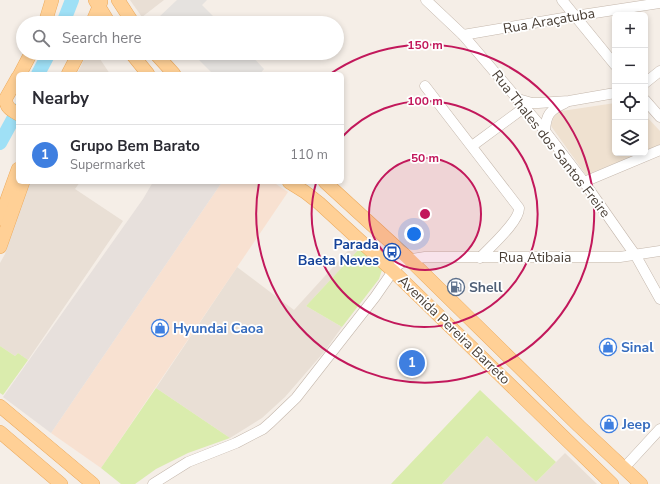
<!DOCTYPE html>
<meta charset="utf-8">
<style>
:root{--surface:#fff;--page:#f7f7f7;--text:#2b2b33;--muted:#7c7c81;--line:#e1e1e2;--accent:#ff1416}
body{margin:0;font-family:"Nunito Sans",sans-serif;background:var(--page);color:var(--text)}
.controls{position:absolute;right:12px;top:12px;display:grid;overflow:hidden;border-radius:6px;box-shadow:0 2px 6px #0003}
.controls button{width:36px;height:36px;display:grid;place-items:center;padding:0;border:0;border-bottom:1px solid var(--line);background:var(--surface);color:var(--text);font:20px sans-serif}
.you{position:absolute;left:414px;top:234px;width:14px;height:14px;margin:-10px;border:3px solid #fff;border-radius:50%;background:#1a73e8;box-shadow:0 0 0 6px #1a73e833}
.badge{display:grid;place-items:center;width:26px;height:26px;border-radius:50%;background:var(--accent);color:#fff;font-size:13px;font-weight:700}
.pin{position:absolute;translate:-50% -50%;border:2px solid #fff;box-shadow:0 1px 4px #0006}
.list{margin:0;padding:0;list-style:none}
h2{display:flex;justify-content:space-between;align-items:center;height:52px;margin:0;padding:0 16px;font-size:17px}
h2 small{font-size:13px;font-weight:400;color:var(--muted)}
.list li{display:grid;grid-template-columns:26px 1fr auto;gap:12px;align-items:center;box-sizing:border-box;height:60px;padding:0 16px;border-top:1px solid var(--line)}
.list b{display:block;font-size:15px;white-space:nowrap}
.list p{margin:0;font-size:13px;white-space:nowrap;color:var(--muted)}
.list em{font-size:13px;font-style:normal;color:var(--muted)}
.icon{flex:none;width:22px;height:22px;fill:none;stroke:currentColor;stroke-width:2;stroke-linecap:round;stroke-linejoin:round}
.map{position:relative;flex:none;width:660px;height:484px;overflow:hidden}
.search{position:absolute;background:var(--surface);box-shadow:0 2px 6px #0003;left:16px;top:16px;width:328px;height:44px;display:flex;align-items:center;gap:10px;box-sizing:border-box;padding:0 14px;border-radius:22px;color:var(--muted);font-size:15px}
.panel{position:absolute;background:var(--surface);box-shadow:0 2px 6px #0003;left:16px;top:72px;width:328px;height:112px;border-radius:6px}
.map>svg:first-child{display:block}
</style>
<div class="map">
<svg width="660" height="484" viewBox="0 0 660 484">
<rect width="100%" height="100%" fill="#f5eee7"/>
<g fill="#e9dfd5">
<path d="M130,0H164L142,17Z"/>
<path d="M87,53H96L110,74H77Z"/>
<path d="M28,182H80L75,189L123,221L28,360L18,353L15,356L0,346V263L5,254Z"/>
<path d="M354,244L360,248L306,306L342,327L324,352L285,397L262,418L230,438L156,388L237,267L294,310Z"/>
<path d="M487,436L536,482L565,453L597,484H442Z"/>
</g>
<path fill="#f8e1d1" d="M222,182H273L288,192L101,468L51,433Z"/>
<path fill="#e7e0dc" d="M153,182H222L51,433L3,397L143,199Z"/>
<g fill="#efe1d0">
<path d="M615,103V153H641L586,175L551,126L555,112Z"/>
<path d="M645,115L660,131V145L645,151Z"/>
</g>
<g fill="#daecad">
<path d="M360,248L378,264L382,270L379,279L342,327L306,306Z"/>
<path d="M0,346L15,356L18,353L28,360L3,395L0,393Z"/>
<path d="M156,388L230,438L188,453L156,469L135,484H121L101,468Z"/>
<path d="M480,390L556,462L536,482L487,436L442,484H391Z"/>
</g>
<g fill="#e5e2df">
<path d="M177,0H207L202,5L220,23H163L158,18Z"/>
<path d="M192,53H249L264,69L260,74H213Z"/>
</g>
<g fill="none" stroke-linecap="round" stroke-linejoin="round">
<g stroke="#9fe0f6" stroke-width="14">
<path d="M63,23L72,0"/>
<path d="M38,74L49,53"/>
<path d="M0,143L18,110"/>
</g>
<g stroke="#c4b7ac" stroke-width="11">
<g id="minor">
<path d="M426,0L463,35L545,131L584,182L626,242L636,256L660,299"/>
<path d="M562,0L615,65"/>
<path d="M463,35L575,16L660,3"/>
<path d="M645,83L660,71"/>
<path d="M425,86L519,208C520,221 489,248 480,258"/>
<path d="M518,99L532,103H538L569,101L615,93"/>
<path d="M645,100L660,117"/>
<path d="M545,131C546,114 550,110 565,103"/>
<path d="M472,146L525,107"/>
<path d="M584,182L660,150"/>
<path d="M624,468L660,429"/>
<path d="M153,484L188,462L236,443L263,429L271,422L296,398L375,297L393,271L398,265L406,260L425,257H620L660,251"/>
</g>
</g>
<g stroke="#ecaa5d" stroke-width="14">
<g id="major">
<path d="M95,0L109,23"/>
<path d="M118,0L133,23"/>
<path d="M45,23L52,0"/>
<path d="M92,23L101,2"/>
<path d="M131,53L148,74"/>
<path d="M155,53L174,74"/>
<path d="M20,74L31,53"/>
<path d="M68,74L79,53"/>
<path d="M18,77L6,98C5,107 11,110 18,114"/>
<path d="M289,182L305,192L319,203L393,271L612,484"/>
<path d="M325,182L409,259L579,426L641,484"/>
<path d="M0,219L18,169"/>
<path d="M0,247L23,182"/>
<path d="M0,406L93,484"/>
<path d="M0,432L61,484"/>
</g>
</g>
<use href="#minor" stroke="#fff" stroke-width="10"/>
<use href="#major" stroke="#ffd096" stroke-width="13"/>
</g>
<circle cx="425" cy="214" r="56" fill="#c2185b" fill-opacity=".12"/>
<g fill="none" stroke="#c2185b" stroke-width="2">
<circle cx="425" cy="214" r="56"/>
<path d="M342 137A113 113 0 1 1 316 183"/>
<path d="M330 74A169 169 0 1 1 259 183"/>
</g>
<defs>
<g id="bus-ring" transform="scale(0.9)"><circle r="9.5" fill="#fff" stroke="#1a4fb4" stroke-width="1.5"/><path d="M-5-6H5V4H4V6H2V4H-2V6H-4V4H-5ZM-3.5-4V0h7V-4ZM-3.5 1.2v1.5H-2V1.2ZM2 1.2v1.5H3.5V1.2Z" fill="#1a4fb4"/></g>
<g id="fuel-ring" transform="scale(0.9)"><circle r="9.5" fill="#fff" stroke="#5c6f8a" stroke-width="1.5"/><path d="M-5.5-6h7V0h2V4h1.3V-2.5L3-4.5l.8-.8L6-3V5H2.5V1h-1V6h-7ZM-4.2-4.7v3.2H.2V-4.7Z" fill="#5c6f8a"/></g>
<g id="shop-ring" transform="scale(0.9)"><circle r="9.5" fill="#fff" stroke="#3f7fe0" stroke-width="1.5"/><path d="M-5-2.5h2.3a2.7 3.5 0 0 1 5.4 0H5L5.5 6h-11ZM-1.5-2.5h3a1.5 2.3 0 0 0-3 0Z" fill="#3f7fe0"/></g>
</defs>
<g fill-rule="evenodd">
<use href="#bus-ring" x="392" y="252"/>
<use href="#fuel-ring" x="456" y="287"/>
<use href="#shop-ring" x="160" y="328"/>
<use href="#shop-ring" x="608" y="347"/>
<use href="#shop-ring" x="609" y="424"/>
</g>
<g text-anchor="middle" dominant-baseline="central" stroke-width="3.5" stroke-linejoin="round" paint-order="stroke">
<g font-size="14" fill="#483e35" stroke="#fff">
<text transform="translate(549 21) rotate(-10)">Rua Araçatuba</text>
<text transform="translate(551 144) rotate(52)">Rua Thales dos Santos Freire</text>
<text x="535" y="257">Rua Atibaia</text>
<text transform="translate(454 330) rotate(44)">Avenida Pereira Barreto</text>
</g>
<g font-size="14" font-weight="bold" fill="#164399" stroke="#fff" text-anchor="end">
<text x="379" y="244">Parada<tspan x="379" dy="16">Baeta Neves</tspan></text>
</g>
<g font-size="14" font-weight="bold" fill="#4e5e75" stroke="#fff" text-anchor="start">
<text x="469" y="287">Shell</text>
</g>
<g font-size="14" font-weight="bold" fill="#366cbe" stroke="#fff" text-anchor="start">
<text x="173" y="328">Hyundai Caoa</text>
<text x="621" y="347">Sinal</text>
<text x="622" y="424">Jeep</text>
</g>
</g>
<circle cx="425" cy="214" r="6" fill="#c2185b" stroke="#fff" stroke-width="2"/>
<g font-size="12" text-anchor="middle" font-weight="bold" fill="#c2185b" stroke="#fff" stroke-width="3.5" stroke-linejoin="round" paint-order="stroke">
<text x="425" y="49">150 m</text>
<text x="425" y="105">100 m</text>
<text x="425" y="162">50 m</text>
</g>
</svg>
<div class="controls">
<button>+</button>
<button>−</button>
<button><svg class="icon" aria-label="locate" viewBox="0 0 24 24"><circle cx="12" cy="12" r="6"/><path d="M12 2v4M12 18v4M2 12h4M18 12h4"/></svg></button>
<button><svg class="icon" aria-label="layers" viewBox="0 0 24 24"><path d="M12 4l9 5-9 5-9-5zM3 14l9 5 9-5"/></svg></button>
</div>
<div class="you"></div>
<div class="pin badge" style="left:412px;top:363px;background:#3f7fe0">1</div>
<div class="search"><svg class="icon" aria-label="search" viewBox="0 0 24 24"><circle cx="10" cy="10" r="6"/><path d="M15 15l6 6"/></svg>Search here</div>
<section class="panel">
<h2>Nearby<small></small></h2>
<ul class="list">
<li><span class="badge" style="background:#3f7fe0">1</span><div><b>Grupo Bem Barato</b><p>Supermarket</p></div><em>110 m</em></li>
</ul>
</section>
</div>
